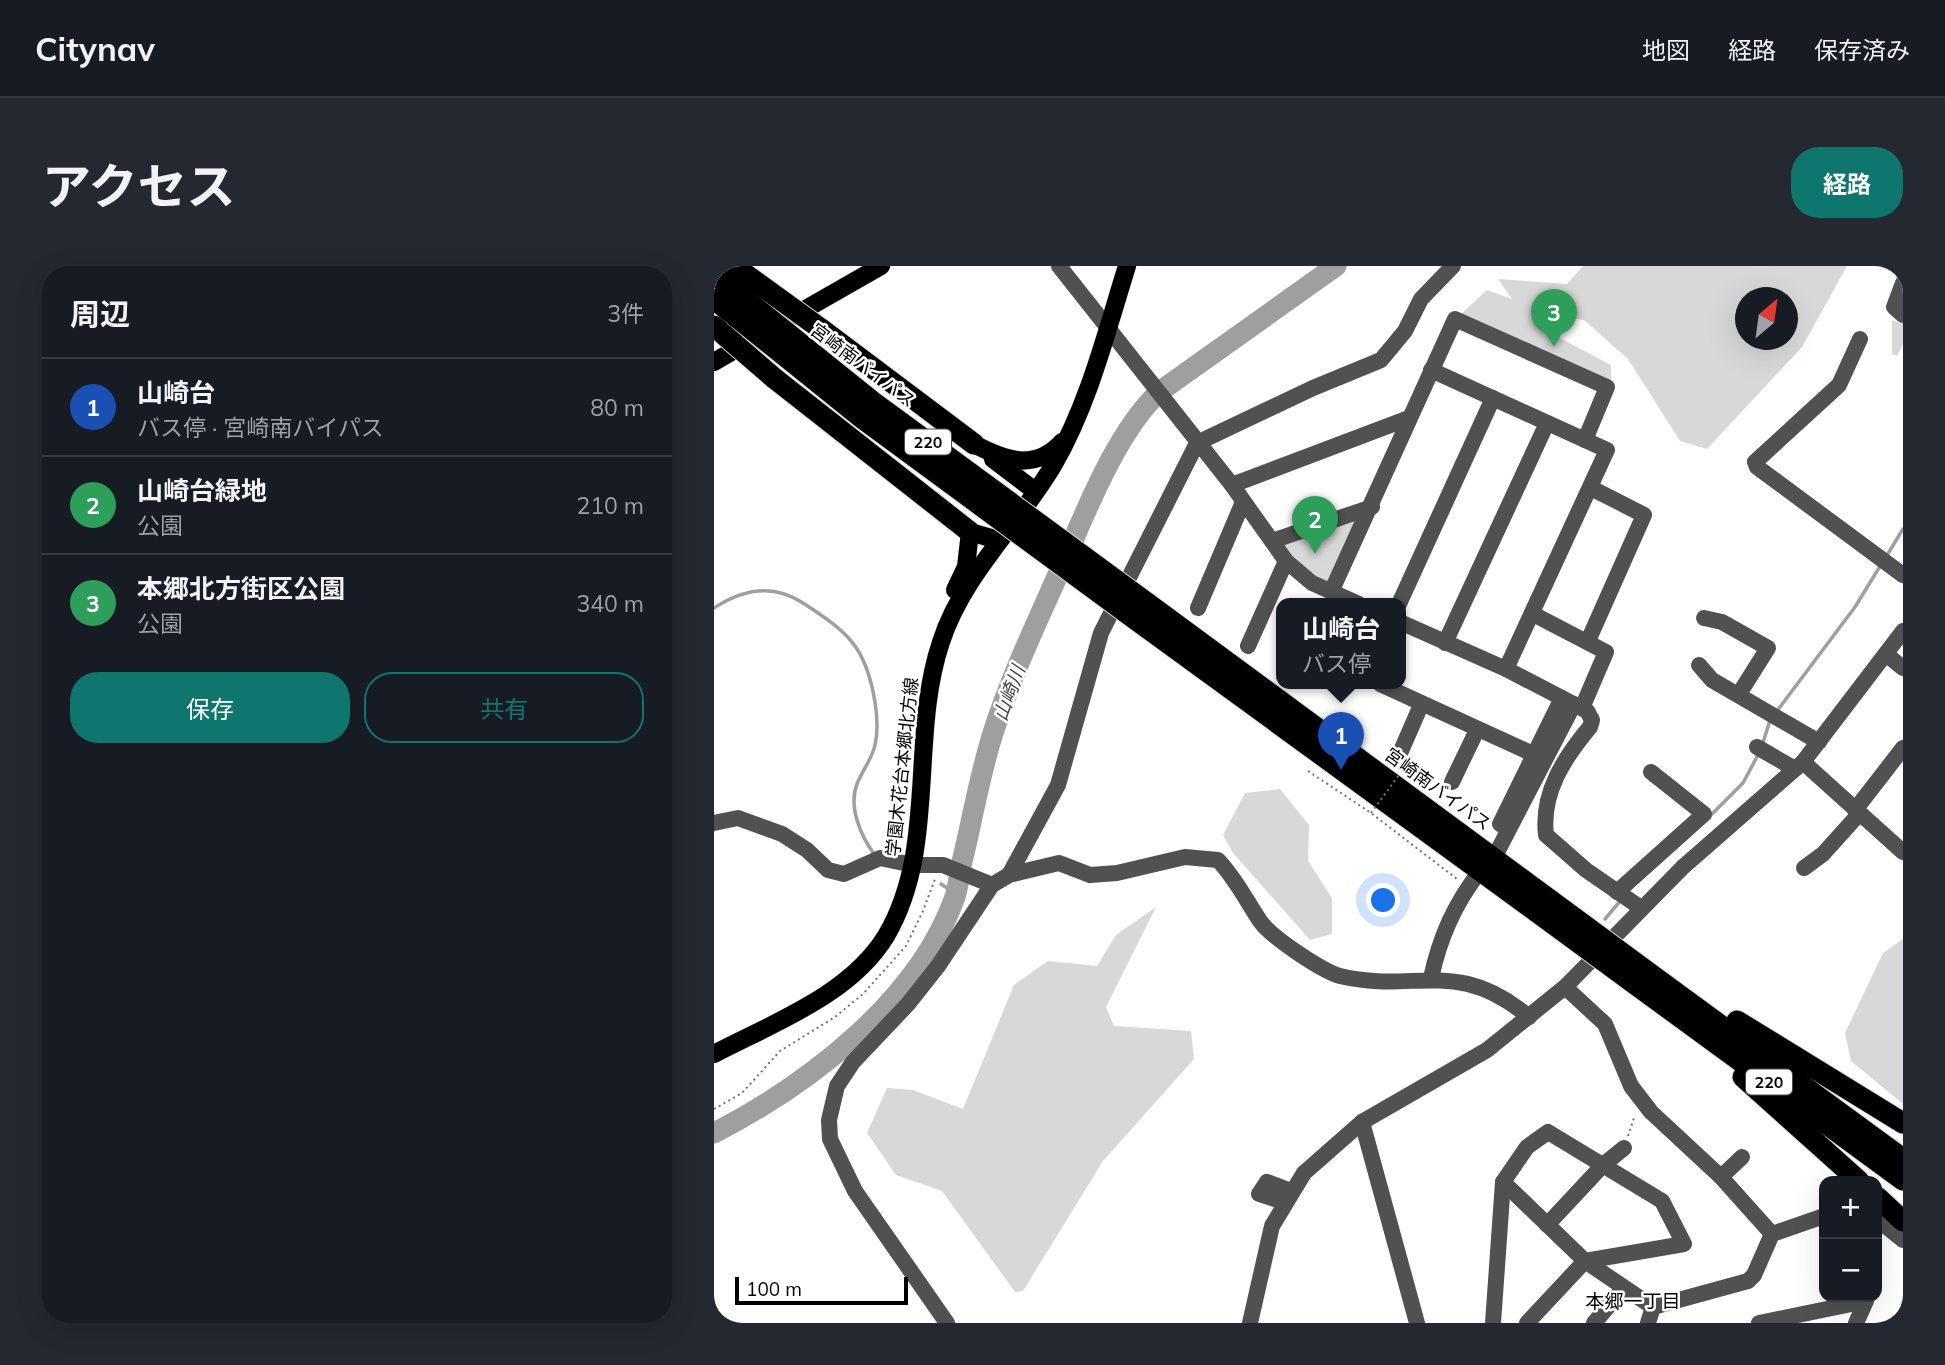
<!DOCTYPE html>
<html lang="ja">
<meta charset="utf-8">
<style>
:root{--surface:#171b24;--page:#242831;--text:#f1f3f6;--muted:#9ea1a6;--line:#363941;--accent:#0f766e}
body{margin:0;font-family:Mulish,"Noto Sans JP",sans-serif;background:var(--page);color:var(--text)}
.controls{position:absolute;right:21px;bottom:21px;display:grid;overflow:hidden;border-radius:14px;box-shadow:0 7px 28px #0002}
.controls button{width:63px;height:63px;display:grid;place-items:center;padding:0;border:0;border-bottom:2px solid var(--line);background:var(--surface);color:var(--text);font:35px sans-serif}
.compass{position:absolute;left:1021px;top:21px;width:63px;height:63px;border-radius:50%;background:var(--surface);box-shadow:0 7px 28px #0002;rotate:29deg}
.scale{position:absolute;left:21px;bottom:18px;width:173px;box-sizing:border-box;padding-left:7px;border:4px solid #000;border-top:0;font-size:19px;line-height:24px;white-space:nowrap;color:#000;-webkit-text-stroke:5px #fff;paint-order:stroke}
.you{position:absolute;left:670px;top:635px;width:24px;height:24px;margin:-18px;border:5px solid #fff;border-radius:50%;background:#1a73e8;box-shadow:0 0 0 10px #1a73e833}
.badge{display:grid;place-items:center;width:46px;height:46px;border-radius:50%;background:var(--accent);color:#fff;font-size:23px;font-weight:700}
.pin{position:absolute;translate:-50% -58px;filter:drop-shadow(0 2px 4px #0008)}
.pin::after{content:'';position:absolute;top:37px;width:24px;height:21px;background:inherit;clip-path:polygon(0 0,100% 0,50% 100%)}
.popup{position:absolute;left:562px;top:332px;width:130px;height:91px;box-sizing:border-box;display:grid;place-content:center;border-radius:14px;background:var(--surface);filter:drop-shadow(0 2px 5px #0005);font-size:23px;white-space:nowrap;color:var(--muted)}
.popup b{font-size:26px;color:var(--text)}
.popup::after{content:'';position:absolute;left:50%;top:100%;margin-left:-14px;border:14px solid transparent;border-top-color:var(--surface)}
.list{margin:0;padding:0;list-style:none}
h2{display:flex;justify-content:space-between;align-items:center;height:91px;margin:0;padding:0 28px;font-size:30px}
h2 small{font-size:23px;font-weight:400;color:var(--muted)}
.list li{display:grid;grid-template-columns:46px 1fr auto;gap:21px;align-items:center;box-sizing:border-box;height:98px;padding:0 28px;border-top:2px solid var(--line)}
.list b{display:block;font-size:26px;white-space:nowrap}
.list p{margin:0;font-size:23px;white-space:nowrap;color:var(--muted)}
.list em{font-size:23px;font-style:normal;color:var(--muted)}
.actions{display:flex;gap:14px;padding:21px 28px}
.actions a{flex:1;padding:16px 0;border:2px solid var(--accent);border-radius:28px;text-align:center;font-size:24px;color:var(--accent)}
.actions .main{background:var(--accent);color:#fff}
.map{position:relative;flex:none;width:1189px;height:1057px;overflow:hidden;border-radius:28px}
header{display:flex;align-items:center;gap:42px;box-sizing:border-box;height:98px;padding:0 35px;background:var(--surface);border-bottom:2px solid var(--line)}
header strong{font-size:33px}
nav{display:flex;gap:38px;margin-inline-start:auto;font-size:24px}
.intro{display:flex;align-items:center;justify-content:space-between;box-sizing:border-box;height:168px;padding:0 42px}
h1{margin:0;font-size:49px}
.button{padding:18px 32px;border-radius:28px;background:var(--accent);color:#fff;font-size:24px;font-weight:700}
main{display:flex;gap:42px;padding:0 42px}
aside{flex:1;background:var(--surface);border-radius:28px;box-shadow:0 7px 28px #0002}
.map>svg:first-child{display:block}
</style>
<header>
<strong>Citynav</strong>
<nav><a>地図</a><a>経路</a><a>保存済み</a></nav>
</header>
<div class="intro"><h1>アクセス</h1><a class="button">経路</a></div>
<main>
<aside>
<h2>周辺<small>3件</small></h2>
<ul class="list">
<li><span class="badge" style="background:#1a4fb4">1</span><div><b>山崎台</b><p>バス停 · 宮崎南バイパス</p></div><em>80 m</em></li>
<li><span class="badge" style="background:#2e9e5b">2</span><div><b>山崎台緑地</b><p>公園</p></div><em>210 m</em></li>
<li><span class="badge" style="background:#2e9e5b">3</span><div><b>本郷北方街区公園</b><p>公園</p></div><em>340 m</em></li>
</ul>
<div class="actions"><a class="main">保存</a><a>共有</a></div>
</aside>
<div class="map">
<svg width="1189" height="1057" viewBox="0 0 1189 1057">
<rect width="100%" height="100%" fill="#fff"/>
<g fill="#d8d8d8" fill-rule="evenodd">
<path d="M869,0H1133L1088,81L993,183L966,175L914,93L870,54L816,46L829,63L897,99V118L746,49L773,24L798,33L784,13L853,18ZM1031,32H1073V74H1031Z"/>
<path d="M1178,54L1189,58V78L1183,90L1178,88Z"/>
<path d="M643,252L619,315L609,319L589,307L569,278Z"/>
<path d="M566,523L595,559L594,595L618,632V668L596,674L519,587L509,569L531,527Z"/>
<path d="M442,641L392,741L400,760L477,765L480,793L389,895L309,1025L301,1026L228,925L182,909L153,867L173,822L199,824L249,843L300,719L334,695L383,700L402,669Z"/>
<path d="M1189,673V838L1137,795L1131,767L1169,687Z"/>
</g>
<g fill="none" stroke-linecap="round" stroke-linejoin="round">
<g stroke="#9f9f9f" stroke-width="3.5">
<path d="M1172,291L1189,263"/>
<path d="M0,342C29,323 59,317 89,337C135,367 152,381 161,436C163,449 164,467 161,479C158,493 148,505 143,518C134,541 147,570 160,588"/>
<path d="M1063,445L1141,341L1168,297"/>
<path d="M1048,480L1056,454"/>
<path d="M994,552L1029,517L1045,487"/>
<path d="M227,618L242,628"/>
<path d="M891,653L907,634"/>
</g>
<path stroke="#9f9f9f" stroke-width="21" d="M0,867C95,818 204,735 241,631C244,622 245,611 247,600C258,556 265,511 279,467C299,404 328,346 354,286C376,235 405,164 445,126L622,0"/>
<g stroke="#dbdbdb" stroke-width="19">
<g id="major">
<path d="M76,52L167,0"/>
<path d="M0,96L36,75"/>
<path d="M260,178C290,194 321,206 348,176"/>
<path d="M279,193L321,225"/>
<path d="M241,324L252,301L256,266L284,274"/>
<path d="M0,788C59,757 136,729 172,670C224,582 195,471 227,376C249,308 305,258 340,198C375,137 392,67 413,0"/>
</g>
</g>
<g stroke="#dbdbdb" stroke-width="23">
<g id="highway">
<path d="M107,63L260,178"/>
<path d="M60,112L256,266"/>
<path d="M433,337L836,634"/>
<path d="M421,353L823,646"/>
<path d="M935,707L1189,893"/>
<path d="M921,718L1189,914"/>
<path d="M1023,755L1189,857"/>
<path d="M1029,811L1145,915"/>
<path d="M1163,931L1189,955"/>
</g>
</g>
<g stroke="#737373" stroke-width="2" stroke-dasharray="2 3.5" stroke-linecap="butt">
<path d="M594,505L657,547L743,613"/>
<path d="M0,843L28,827L66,785L121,751L149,728L192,680L209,645L221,613"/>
<path d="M914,870L921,849"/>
</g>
<g stroke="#515151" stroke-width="16">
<path d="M345,0L518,219L572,295L598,317L645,338"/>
<path d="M1189,17L1180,41L1189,49"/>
<path d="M1146,73L1125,119L1041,196L1043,201L1189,309"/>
<path d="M717,104L893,184L792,403"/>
<path d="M518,219L695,152"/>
<path d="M558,275L658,241"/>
<path d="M618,324L741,53L893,121L871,174"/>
<path d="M685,338L779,132"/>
<path d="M484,342L529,236"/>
<path d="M819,348L892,386L868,442"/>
<path d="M990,352L1008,356L1054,382L1025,428"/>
<path d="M686,356L792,403L873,445L878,454L876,461C850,492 827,527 832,569L872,604L927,642"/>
<path d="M874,375L930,249L877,222"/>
<path d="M731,377L833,157"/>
<path d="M534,380L572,295"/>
<path d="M1172,388L1189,402"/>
<path d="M985,399L998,414L1105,476"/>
<path d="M666,418L819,488"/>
<path d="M1043,481L1081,503"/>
<path d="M687,485L707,439"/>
<path d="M1089,496L1189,586"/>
<path d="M738,516L763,464"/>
<path d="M1141,544L1189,482"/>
<path d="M0,557L24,552L68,568L93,584L114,604L130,608L166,592L199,599H229L278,619"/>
<path d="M786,558L848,432"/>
<path d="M780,592L860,438"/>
<path d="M1090,602L1109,588L1145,548"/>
<path d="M295,609L344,519L387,367L483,177L599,122L667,94L691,65L707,33L739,0"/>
<path d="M903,626L990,548L937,506"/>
<path d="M717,712C726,671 740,639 766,605"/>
<path d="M851,721L891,758L917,820L937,846L1007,911L1058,968"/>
<path d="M648,856L703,1057"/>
<path d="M834,866L948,935L970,978L871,995L789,916L813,881Z"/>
<path d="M1007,911L1028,891"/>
<path d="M570,936L545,928L553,916L577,925"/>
<path d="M1163,953L1189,974"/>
<path d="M833,959L889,899L910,882"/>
<path d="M233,1057L141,925L116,873L115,854L123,820L139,796L194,738L224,700L278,619L295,609L345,597L376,609L403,607L471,591L504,594C522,613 532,634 546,655C557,671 608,705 626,710C701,728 743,690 815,751"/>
<path d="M536,1057L558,960L590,907L648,856L773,784L851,721L969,601L1089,496L1189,365"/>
<path d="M779,1057L789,916"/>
<path d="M813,1057L871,995L939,1041"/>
<path d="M880,1057L909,1023"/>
<path d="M934,1057L939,1041L1034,1015L1040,1009L1058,968L1110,950"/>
<path d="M1045,1057L1152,1035L1142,1057"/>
</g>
<use href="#major" stroke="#000" stroke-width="18"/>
<use href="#highway" stroke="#000" stroke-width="21"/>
<g stroke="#dbdbdb" stroke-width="23" stroke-linecap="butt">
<g id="highway-bridge">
<path d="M20,0L107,63"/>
<path d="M0,8L159,136L433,337"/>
<path d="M0,33L148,152L421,353"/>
<path d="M0,60L60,112"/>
<path d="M836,634L935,707"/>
<path d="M823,646L921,718"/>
</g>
</g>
<path stroke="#737373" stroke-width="2" stroke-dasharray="2 3.5" stroke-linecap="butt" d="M657,547L685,509"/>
<use href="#highway-bridge" stroke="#000" stroke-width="21"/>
</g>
<g text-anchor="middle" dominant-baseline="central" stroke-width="5" stroke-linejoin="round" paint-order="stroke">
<g fill="#fff" stroke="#4c4c4c" stroke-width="2">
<rect x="191" y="163.5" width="46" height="25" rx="5"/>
<rect x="1032" y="803.5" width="46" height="25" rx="5"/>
</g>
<g font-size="16" font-weight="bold" fill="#000">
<text x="214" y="176">220</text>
<text x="1055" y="816">220</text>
</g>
<g font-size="18" fill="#000" stroke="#fff">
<text transform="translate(149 99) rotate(37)">宮崎南バイパス</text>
<text transform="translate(188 501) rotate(-84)">学園木花台本郷北方線</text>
<text transform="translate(724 523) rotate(36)">宮崎南バイパス</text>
</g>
<g font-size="19" font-style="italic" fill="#404040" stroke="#fff">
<text transform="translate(295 427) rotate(-70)">山崎川</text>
</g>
<g font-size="19" fill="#000" stroke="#fff">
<text x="919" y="1035">本郷一丁目</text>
</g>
</g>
</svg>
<div class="controls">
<button>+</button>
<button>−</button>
</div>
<svg class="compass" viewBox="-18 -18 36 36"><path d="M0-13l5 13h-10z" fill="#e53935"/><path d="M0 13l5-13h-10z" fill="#9ea1a6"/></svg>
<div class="scale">100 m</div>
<div class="you"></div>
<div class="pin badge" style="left:627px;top:504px;background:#1a4fb4">1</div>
<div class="popup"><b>山崎台</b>バス停</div>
<div class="pin badge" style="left:601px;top:288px;background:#2e9e5b">2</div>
<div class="pin badge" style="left:840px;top:81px;background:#2e9e5b">3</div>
</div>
</main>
